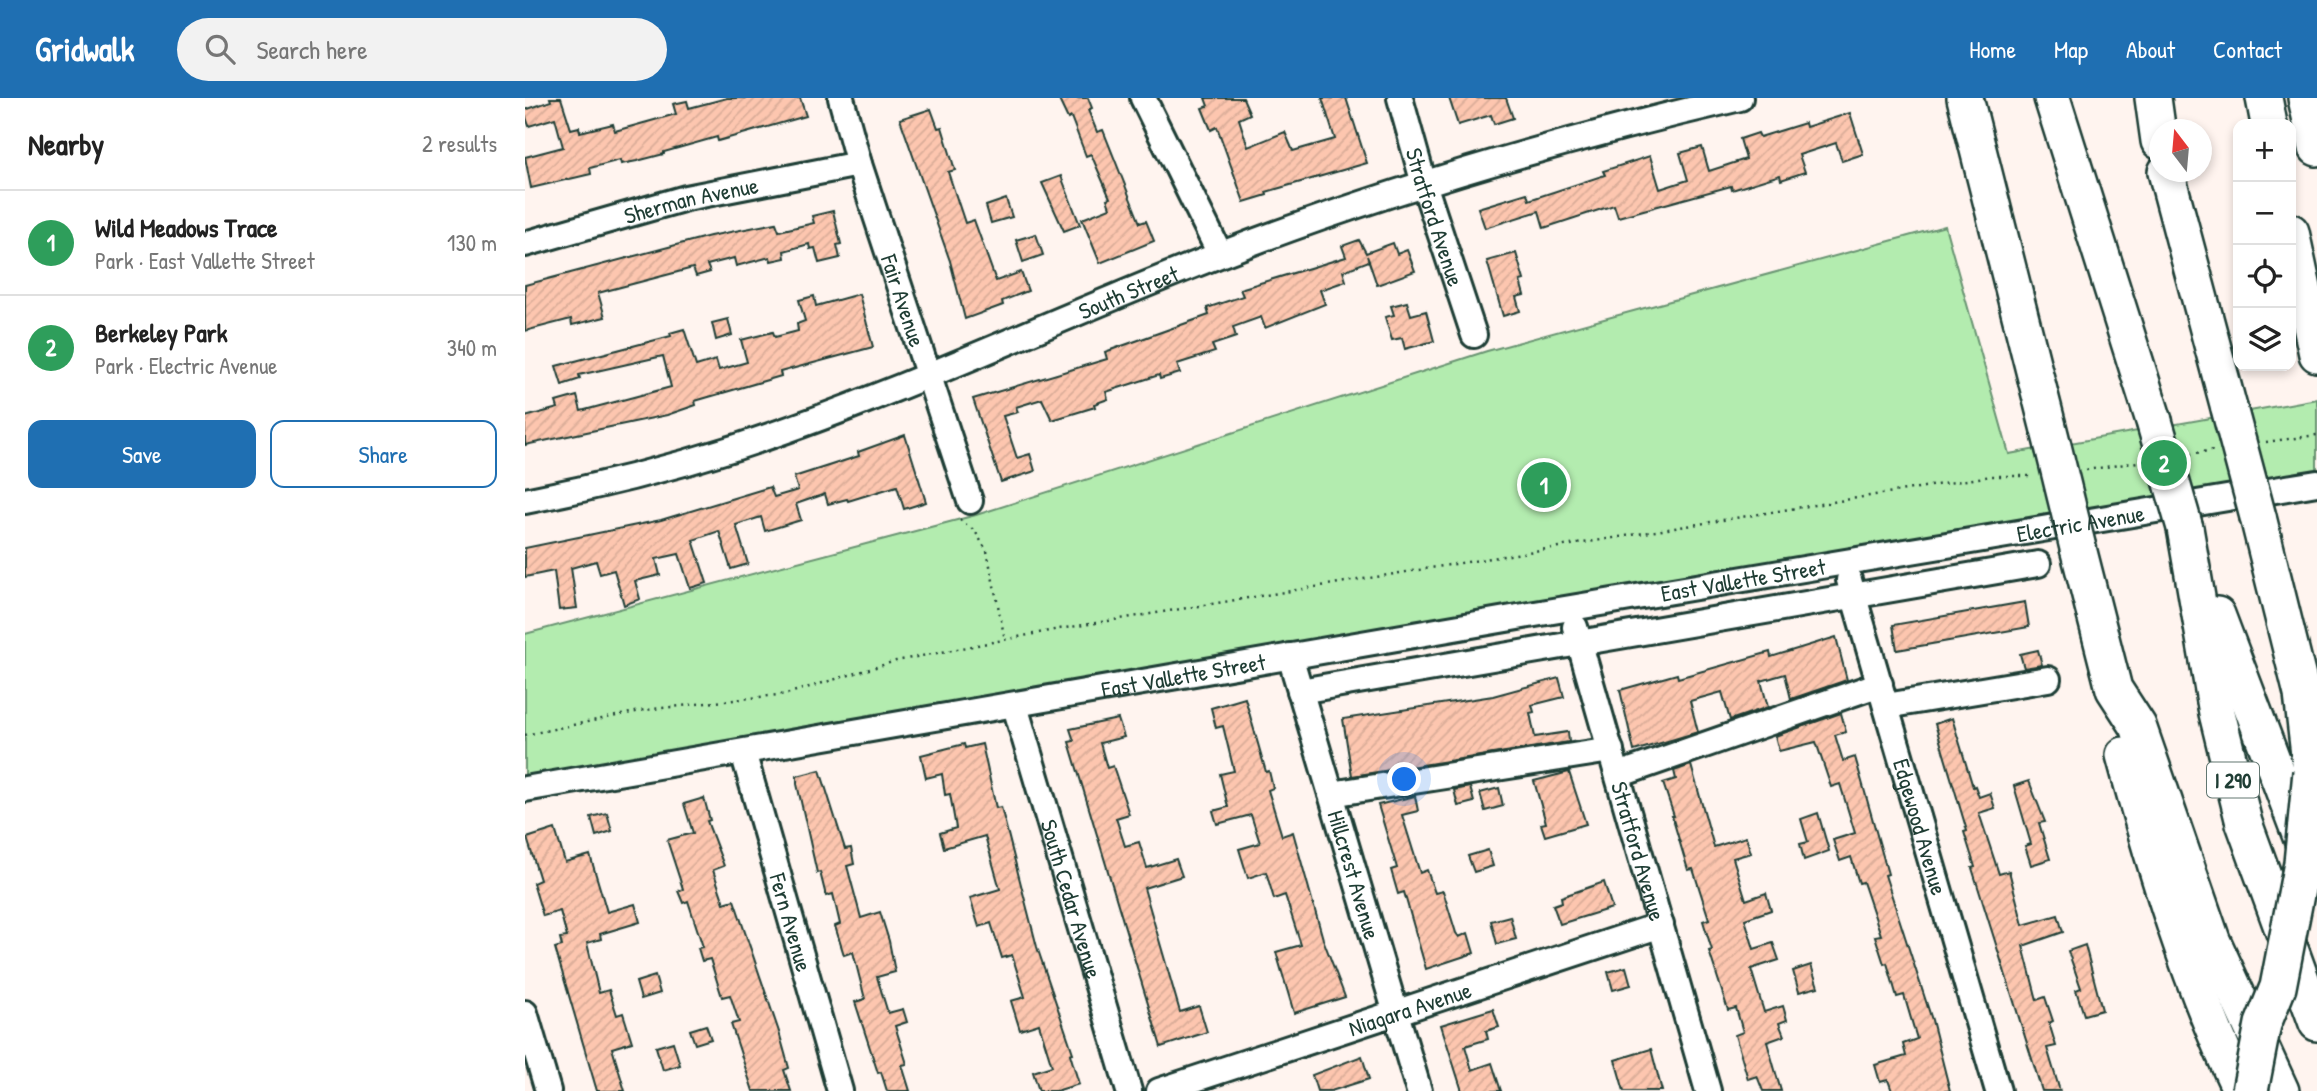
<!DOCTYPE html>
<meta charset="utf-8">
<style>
:root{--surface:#fff;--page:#f2f2f2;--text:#222;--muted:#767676;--line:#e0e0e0;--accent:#1f6fb2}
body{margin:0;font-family:"Patrick Hand",sans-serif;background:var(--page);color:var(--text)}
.controls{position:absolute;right:21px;top:21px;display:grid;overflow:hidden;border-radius:14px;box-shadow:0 4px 10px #0003}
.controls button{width:63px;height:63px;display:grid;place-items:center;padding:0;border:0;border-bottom:2px solid var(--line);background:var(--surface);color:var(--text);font:35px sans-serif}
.compass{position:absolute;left:1624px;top:21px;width:63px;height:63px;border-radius:50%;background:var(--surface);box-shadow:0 4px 10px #0003;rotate:344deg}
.you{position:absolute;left:880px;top:682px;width:24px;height:24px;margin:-18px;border:5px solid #fff;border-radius:50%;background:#1a73e8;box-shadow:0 0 0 10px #1a73e833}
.badge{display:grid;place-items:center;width:46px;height:46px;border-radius:50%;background:var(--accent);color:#fff;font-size:23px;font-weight:700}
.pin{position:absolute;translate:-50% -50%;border:4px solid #fff;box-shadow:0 2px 7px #0006}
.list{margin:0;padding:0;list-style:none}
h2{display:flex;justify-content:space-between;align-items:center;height:91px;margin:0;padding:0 28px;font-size:30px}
h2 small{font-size:23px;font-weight:400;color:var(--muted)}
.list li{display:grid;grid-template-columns:46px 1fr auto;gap:21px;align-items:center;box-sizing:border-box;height:105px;padding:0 28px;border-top:2px solid var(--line)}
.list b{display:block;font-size:26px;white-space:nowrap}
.list p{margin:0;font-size:23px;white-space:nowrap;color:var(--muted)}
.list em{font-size:23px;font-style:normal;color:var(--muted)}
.actions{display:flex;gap:14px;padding:21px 28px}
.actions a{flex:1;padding:16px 0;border:2px solid var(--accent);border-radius:14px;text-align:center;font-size:24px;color:var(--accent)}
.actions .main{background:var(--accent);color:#fff}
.icon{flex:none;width:38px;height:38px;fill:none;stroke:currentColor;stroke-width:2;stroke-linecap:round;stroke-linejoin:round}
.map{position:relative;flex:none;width:1792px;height:993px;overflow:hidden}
header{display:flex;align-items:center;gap:42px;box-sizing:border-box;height:98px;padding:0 35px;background:var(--accent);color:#fff}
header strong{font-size:33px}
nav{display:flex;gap:38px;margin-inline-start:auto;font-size:24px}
.search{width:490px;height:63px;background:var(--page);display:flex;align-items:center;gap:18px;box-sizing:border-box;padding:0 24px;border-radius:38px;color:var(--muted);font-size:26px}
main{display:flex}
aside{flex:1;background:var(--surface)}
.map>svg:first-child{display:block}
</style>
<header>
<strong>Gridwalk</strong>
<div class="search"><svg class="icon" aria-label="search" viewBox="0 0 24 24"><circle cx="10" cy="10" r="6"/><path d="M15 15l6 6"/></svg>Search here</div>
<nav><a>Home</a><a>Map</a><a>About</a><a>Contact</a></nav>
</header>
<main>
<aside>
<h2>Nearby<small>2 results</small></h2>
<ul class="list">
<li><span class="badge" style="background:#2e9e5b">1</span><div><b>Wild Meadows Trace</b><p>Park · East Vallette Street</p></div><em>130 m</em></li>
<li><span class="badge" style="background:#2e9e5b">2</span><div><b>Berkeley Park</b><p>Park · Electric Avenue</p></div><em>340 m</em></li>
</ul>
<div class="actions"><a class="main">Save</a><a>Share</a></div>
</aside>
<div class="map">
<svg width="1792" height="993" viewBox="0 0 1792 993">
<defs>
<pattern id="building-hatch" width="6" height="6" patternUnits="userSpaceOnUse" patternTransform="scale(1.75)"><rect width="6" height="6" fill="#fdc6af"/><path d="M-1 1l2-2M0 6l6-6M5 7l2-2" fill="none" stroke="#d8ab97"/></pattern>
</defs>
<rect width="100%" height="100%" fill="#fff4ef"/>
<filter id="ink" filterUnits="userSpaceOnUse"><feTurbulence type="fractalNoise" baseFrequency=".0143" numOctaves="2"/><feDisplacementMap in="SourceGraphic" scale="14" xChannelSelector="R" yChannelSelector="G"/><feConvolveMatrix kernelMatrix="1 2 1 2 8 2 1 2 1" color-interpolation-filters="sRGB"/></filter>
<g filter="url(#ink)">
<path fill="#b3ecaf" stroke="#699472" stroke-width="2" d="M1420,128L1484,356L1792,301V375L0,678V536L451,417L962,253Z"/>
<g fill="url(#building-hatch)" stroke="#1f3d34" stroke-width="2">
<path d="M25,0H36L46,31L54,29L55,34L88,26L90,33L151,16L148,6L162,3L164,10L202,0H275L281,18L193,43L192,39L139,54V56L112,63L96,66L95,62L65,70L66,76L6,90L0,59L38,49L30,20L4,28L0,16V12L26,3Z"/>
<path d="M533,0H563L567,10L563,12L572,34L578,32L615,125L621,123L629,143L575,165L557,121L585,110L582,101L585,100L566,56L561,58L546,19L543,21Z"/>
<path d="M680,0H718L725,16L714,21L723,49L760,34L768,53L810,41L797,0H821L842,65L741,94L742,97L719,104L692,29L686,32L677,10L683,8Z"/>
<path d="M924,0H981L988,20L969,26L966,17L933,27Z"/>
<path d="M406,11L413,30L417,29L430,72L423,74L440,125L449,122L471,183L496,174L503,193L477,203L478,207L440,221L425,163L375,21Z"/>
<path d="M1325,15L1338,56L1317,63L1311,45L1274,57L1280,74L1256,82L1255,77L1207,92L1206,88L1093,119L1089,107L1019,130L1014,113L960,130L953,110L1002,95L1004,102L1080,77L1078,73L1125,58L1135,91L1163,82L1155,55L1177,49L1184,73L1221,61L1215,41L1233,35L1235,39L1280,25L1281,29Z"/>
<path d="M536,78L555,127L539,133L517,85Z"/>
<path d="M481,101L487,119L466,125L461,108Z"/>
<path d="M308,113L316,146L312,147L315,160L294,165L290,150L285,151L284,146L259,153L260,160L246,163L245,159L211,168L209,160L182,167L185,174L171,178L168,170L73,195L80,219L47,227L46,221L0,233V187L185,138L251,125L254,133L289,125L287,118Z"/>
<path d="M511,136L518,157L498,164L491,142Z"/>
<path d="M834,142L841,155L868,145L872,156L882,152L890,173L852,187L842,158L844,163L818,173L821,183L795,192L800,206L740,230L736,219L708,229L711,239L687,247L690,254L652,266L655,275L635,281L634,277L581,294L583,301L569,306L570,309L527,322L517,301L491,309L493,314L478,318L492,360L505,356L510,373L476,384L448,301L582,261L580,254L684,217L682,210L718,198L715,191L821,159L817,148Z"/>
<path d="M991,155L999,182L995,183L999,197L991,199L995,213L978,218L962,163Z"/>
<path d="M334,196L348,249L255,274L256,278L170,303L171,307L142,317L0,347V319L33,310L31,304L52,298L56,313L146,289L138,258L54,277L55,281L37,287L31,268L146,238L145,235L159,231L171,268L191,262L194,272L222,264L216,242L248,234L250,239L273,233L272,226L280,223L274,202L289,198L291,208Z"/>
<path d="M882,204L886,217L901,213L909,243L880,251L877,240L867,242L860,219L869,217L866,208Z"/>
<path d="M203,221L207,237L191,242L187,225Z"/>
<path d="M380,337L401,404L379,411L372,388L323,403L322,401L303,406L300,396L271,406L276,422L240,433L236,419L211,427L223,466L206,471L194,433L168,442L182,485L165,490L154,456L131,461L135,477L110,483L115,501L99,507L89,472L75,476L71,463L46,470L52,510L34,512L29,473L0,479V450L136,422L245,389L249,399L273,392L269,379L334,358L333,354Z"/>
<path d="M1500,504L1504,529L1372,552L1368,527Z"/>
<path d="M1311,539L1322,582L1266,601L1260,576L1236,583L1243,609L1205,622L1197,594L1165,603L1173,634L1109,653L1095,592L1152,576L1153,580L1245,554L1246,559Z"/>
<path d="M1513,552L1517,567L1499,570L1495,556Z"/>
<path d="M1034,580L1039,599L1007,607L1009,614L1005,615L1010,639L1043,634L1044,644L827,678L818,621L968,598Z"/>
<path d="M720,600L741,674L744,673L748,690L743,692L757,738L768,734L798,841L820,899L769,915L751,854L776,847L760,797L749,801L741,774L723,780L714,751L735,745L726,717L692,726L688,713L703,709L695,676L709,673L698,628L691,630L686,610Z"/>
<path d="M1316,615L1321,634L1310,637L1318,663L1330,659L1363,776L1360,777L1407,922L1425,993H1367L1363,982L1355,984L1350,967L1381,958L1378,946L1392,941L1379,897L1372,899L1362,865L1359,866L1350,838L1356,837L1338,784L1334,785L1326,759L1315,763L1308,742L1330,735L1315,686L1306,689L1291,644L1254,653L1250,638Z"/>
<path d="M1427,620L1448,689L1450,688L1454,699L1465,695L1470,710L1454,715L1474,776L1484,773L1498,827L1533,817L1538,834L1498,848L1512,902L1520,899L1528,923L1524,925L1531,948L1522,950L1535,993H1517L1447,770L1450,769L1439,734L1442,733L1410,626Z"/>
<path d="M593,621L599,639L575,645L582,670L588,668L604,716L591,720L600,748L614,744L622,770L651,761L657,778L619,790L655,914L674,908L682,934L636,949L544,644L549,643L545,631Z"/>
<path d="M439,646L440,650L457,646L471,710L476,709L512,849L548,955L545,956L554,986L531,993H514L508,974L527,968L514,926L495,932L486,903L500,899L487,857L477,860L466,825L454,829L445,800L475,791L460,738L419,750L415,735L431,730L425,696L420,697L417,676L401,680L396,657Z"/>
<path d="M1166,667L1189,749L1221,739L1226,755L1208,760L1221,802L1241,795L1246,812L1220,821L1229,851L1248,845L1254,862L1226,871L1239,914L1258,908L1262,922L1254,925L1259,938L1242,944L1256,993H1238L1232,978L1223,981L1210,937L1218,934L1211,910L1203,912L1184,853L1187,852L1178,823L1184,821L1168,771L1163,772L1147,718H1149L1138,685L1151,681L1149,673Z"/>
<path d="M295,672L320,751L326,750L329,766L322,768L336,820L355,814L364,843L370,874L352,879L363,915L378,911L382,924L370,928L382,966L377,967L385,993H362L356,974L353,975L330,904L340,901L328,854L319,857L310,828L315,826L308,796L301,798L295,774L292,775L272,686V678Z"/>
<path d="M1044,674L1061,726L1020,738L1016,726L1021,725L1009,683Z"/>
<path d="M1504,683L1520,724L1514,725L1525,761L1506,767L1500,748L1506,746L1489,688Z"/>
<path d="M945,689L949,704L933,708L929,692Z"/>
<path d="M974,690L978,708L960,713L955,695Z"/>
<path d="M890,698L893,713L877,717L895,775L902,772L910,795L918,793L931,835L934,839L943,835L949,855L901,871L879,794L873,796L866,772L872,770L853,707Z"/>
<path d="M179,700L185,722L182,723L199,768L188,772L199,805L209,802L254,934L264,970L259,972L266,993H228L206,926L214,924L205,897L197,899L185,861L177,863L173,850L178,849L163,803L158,805L153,793L158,791L142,742L168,735L159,706Z"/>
<path d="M82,715L87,733L71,738L66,719Z"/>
<path d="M1293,715L1304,753L1279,762L1275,746L1283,744L1276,721Z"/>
<path d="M30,731L40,764L65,757L82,814L110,806L115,824L75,836L76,841L62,845L74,895L84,892L92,917L98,915L107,944L87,950L100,993H72L30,850L37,848L35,840L42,839L35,813L18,818L8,785L15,782L2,740Z"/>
<path d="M963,752L968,768L949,774L943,758Z"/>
<path d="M1079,784L1087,810L1035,826L1028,807L1037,804L1036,799Z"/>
<path d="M985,818L991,841L972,846L966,823Z"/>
<path d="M1560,847L1577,912L1559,917L1551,892L1556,890L1543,853Z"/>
<path d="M1286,867L1293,889L1274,894L1268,873Z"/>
<path d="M1101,869L1106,887L1088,892L1083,874Z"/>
<path d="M130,878L135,895L116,901L111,884Z"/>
<path d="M968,911L974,929L961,933L963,941L940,948L947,972L967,965L976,993H937L916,927Z"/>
<path d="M181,927L186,941L170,946L165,932Z"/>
<path d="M148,944L155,967L138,972L131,949Z"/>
<path d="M1126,951L1137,993H1099L1090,962Z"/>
<path d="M837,958L844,981L806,993H792L787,977Z"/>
</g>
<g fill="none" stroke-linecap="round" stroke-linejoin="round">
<g stroke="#1f3d34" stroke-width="30">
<g id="minor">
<path id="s1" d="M316,0L334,66L445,403"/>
<path d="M618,0L695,156"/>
<path id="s2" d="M875,0L899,86L949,237"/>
<path id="s3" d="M0,146L161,100L334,66"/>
<path id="s4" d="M0,403C72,389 143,371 212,349C378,295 535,218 697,156C865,91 1040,41 1215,0"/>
<path id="s5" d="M1324,482L1473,993"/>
<path id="s6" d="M1050,529L1183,993"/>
<path id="s7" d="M765,558L894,993"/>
<path d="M775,593L1513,466"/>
<path id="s8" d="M490,608L604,993"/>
<path d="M1361,608L1523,581"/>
<path id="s9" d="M218,654L315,993"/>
<path d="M1093,677L1355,586"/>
<path id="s10" d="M0,691L1010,516L1792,385"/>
<path d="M806,696L1086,652"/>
<path d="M0,915L23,993"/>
<path id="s11" d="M634,993L1136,827"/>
</g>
</g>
<g stroke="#1f3d34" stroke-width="40">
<g id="highway">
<path d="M1440,0L1528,348"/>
<path d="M1527,0L1629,323"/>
<path d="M1628,0L1634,43"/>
<path d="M1739,0L1744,26"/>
<path d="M1781,0L1792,50"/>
<path d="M1641,74L1704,310"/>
<path d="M1766,134L1792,256"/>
<path d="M1733,419L1777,596L1786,674"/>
<path d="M1660,430L1692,615L1719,725L1792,925"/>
<path d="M1553,450L1589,591L1613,628L1687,842L1756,993"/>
<path d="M1692,517L1792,781"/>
<path d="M1599,657C1630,771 1665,886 1716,993"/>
</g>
</g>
<g stroke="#1f3d34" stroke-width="2.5" stroke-dasharray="2 5" stroke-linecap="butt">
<path d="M1741,344L1792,337"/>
<path d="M1665,356L1689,352"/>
<path d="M1561,372L1613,364"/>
<path d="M435,422L450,433L462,453L480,542"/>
<path d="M0,637L120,612L261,596L371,563L534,531L1466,378H1509"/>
</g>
<use href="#minor" stroke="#fff" stroke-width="24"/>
<use href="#highway" stroke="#fff" stroke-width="35"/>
<g stroke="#1f3d34" stroke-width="40" stroke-linecap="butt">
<g id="highway-bridge">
<path d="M1704,310L1733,419"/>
<path d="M1629,323L1660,430"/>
<path d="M1528,348L1553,450"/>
<path d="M1725,993L1738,926L1753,889L1777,765L1786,674"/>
</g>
</g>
<use href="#highway-bridge" stroke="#fff" stroke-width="35"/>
</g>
</g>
<g text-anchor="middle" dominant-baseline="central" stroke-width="5" stroke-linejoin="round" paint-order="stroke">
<rect fill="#fff" stroke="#627771" stroke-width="2" x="1682" y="664.5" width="52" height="35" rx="5"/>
<g font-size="21" font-weight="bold" fill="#1f3d34">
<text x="1708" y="682">I 290</text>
</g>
<g font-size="23" fill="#1f3d34" stroke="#fff">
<text stroke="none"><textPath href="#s3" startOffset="172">Sherman Avenue</textPath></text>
<text stroke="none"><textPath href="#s2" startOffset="124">Stratford Avenue</textPath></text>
<text stroke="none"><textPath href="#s4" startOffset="640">South Street</textPath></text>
<text stroke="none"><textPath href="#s1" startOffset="212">Fair Avenue</textPath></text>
<text stroke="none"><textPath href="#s10" startOffset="1578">Electric Avenue</textPath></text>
<text stroke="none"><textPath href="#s10" startOffset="1236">East Vallette Street</textPath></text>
<text stroke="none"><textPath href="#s10" startOffset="668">East Vallette Street</textPath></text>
<text stroke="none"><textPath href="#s5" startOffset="257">Edgewood Avenue</textPath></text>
<text stroke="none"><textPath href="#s6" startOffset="233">Stratford Avenue</textPath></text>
<text stroke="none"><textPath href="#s7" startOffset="228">Hillcrest Avenue</textPath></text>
<text stroke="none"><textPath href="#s8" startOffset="201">South Cedar Avenue</textPath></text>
<text stroke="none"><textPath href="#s9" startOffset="177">Fern Avenue</textPath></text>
<text stroke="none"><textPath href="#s11" startOffset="264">Niagara Avenue</textPath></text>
</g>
</g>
</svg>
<div class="controls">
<button>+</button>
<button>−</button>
<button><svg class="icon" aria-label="locate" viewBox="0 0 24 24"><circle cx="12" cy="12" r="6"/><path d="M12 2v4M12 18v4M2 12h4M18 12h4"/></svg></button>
<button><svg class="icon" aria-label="layers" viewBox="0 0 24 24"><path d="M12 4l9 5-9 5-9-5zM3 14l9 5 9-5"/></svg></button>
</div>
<svg class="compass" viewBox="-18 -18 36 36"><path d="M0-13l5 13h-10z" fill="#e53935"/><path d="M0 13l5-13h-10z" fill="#767676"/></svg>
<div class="you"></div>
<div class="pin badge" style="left:1019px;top:387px;background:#2e9e5b">1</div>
<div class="pin badge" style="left:1639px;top:365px;background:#2e9e5b">2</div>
</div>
</main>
